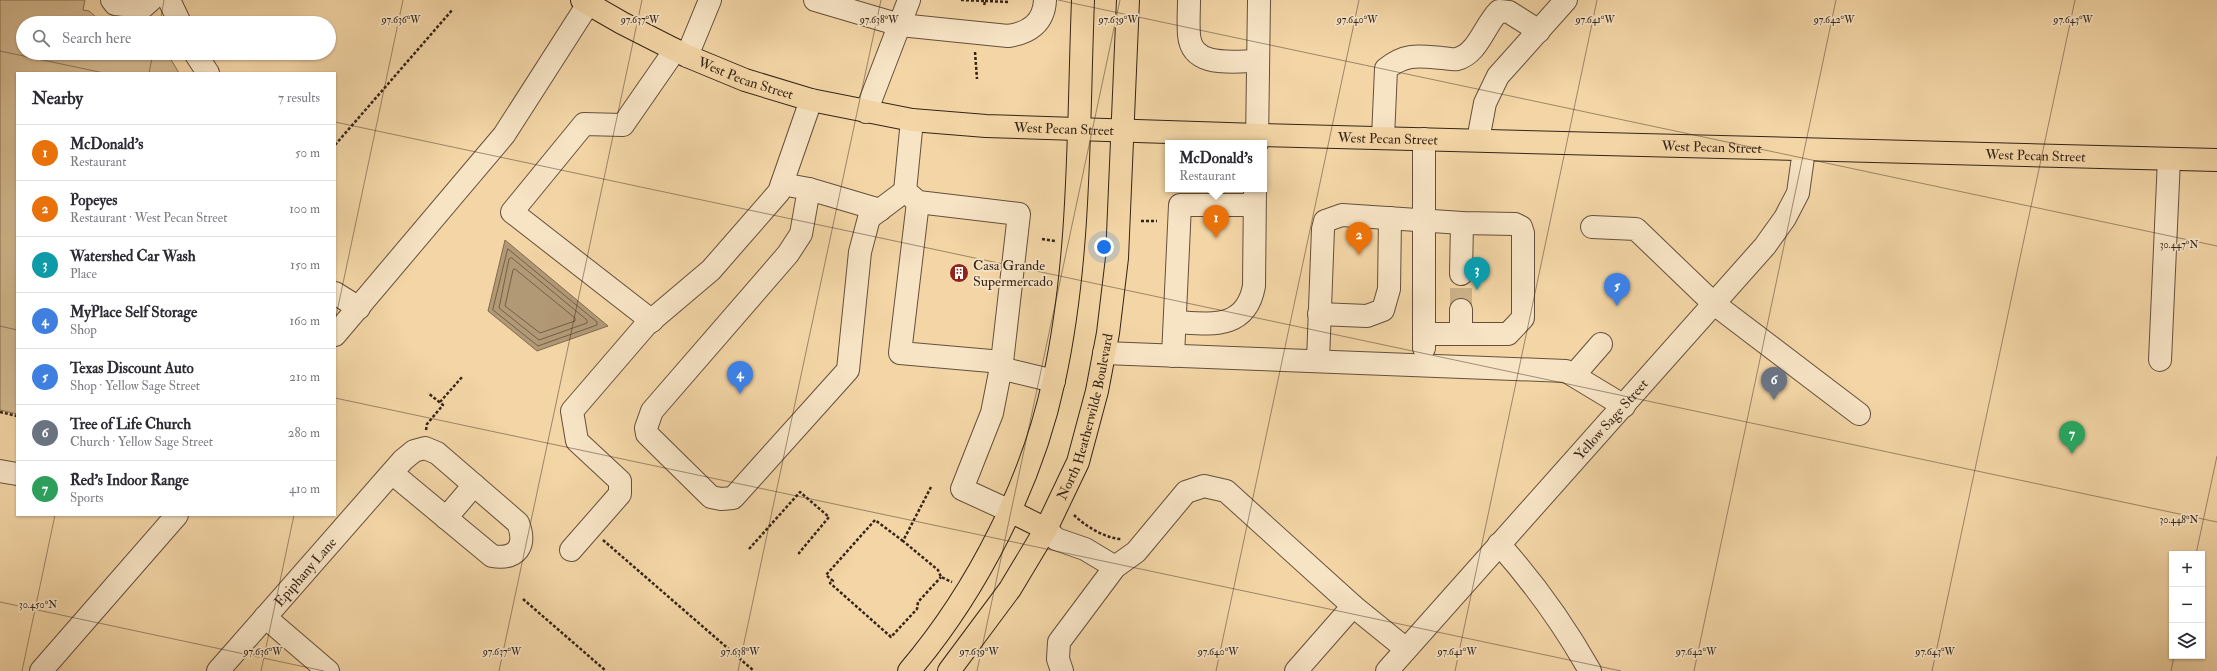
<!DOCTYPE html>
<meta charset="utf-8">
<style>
:root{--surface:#fff;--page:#f7f7f7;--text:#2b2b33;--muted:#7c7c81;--line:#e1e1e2;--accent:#b45309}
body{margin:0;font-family:"IM FELL Double Pica",serif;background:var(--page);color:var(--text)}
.controls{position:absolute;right:12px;bottom:12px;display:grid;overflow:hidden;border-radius:0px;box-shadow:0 1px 3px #0004}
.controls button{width:36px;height:36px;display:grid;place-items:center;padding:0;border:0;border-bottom:1px solid var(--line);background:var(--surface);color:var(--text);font:20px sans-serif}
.you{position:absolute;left:1104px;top:247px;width:14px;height:14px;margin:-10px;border:3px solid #fff;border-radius:50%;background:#1a73e8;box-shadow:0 0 0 6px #1a73e833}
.badge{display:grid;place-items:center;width:26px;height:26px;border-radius:50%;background:var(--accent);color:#fff;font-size:13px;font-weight:700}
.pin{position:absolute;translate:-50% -33px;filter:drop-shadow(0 1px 2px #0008)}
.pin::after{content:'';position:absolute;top:21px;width:14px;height:12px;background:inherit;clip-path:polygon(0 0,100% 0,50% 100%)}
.popup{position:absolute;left:1165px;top:140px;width:102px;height:52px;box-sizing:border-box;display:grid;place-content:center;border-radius:0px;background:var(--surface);filter:drop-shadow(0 1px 3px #0005);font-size:13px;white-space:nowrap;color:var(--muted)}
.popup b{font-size:15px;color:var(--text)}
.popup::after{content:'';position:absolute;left:50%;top:100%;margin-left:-8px;border:8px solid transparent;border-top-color:var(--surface)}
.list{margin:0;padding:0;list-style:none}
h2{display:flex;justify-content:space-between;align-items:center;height:52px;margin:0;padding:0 16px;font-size:17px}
h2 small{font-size:13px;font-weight:400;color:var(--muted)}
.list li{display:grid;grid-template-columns:26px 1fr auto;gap:12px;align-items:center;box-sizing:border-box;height:56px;padding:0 16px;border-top:1px solid var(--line)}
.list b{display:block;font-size:15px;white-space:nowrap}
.list p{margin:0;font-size:13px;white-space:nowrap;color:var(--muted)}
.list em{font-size:13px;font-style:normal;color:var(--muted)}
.icon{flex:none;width:22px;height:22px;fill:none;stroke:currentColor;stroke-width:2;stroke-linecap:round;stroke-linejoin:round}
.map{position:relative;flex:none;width:2217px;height:671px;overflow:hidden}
.search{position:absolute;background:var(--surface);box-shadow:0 1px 3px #0004;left:16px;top:16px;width:320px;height:44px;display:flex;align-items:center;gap:10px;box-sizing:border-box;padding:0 14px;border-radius:22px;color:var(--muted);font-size:15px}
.panel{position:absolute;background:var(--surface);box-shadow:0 1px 3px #0004;left:16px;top:72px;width:320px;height:444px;border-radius:0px}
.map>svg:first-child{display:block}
</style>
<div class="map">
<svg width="2217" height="671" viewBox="0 0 2217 671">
<rect width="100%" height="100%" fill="#f3d5a6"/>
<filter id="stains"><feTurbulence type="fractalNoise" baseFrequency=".005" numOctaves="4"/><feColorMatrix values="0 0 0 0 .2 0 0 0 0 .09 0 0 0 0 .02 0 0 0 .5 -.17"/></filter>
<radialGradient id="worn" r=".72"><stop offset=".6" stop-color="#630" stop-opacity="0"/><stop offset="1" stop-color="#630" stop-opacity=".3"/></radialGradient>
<path fill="#d3b78e" stroke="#846e53" d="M0,0H85L83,10L89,11L103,23H23V53H167L179,73H17V414L0,410Z"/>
<path fill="#b29976" stroke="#806a50" d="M505,240L608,326L537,351L488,311Z"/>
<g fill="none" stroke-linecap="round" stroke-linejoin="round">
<g stroke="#745e47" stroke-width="1">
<path d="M508,249L597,322V325L538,346L493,310Z"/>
<path d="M512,258L587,320V323L539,340L499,308L509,259Z"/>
<path d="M515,269L575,318V321L540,333L505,306L513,270Z"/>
</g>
<path stroke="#cdb28a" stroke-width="22" stroke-dasharray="22 11" stroke-linecap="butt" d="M1461,310V274"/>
<g stroke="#64503c" stroke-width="24">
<g id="minor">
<path d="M112,0L115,4L143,7L151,0"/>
<path d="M169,0L180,23"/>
<path d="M815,0L900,25L1008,36C1029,33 1044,23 1045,0"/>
<path d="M1189,0C1189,11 1188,23 1189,35C1192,69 1234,61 1258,61"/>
<path d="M195,53L208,73"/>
<path d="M687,56L710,0"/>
<path d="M866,112L909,0"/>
<path d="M912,120L905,191L918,202L1019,214L1002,362L992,413L962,489L1010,511"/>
<path d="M1383,138L1386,69C1405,53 1419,56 1442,58C1446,58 1453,60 1457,59C1478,54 1485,24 1499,11L1509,12L1539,31"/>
<path d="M1478,140L1485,103L1498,76L1566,0"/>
<path d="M1257,143L1259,0"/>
<path d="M782,184L809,189L801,234L788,254L652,411L646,428L647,434L711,497L721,499L733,498L848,370L860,252L869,218L905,191"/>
<path d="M809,189L880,210"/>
<path d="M918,202L900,353L1002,362"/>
<path d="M1592,227L1636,229L1713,303L1859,414"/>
<path d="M1461,274L1462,223"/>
<path d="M335,293L359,308"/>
<path d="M1319,314L1367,316L1383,310L1389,289L1390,218"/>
<path d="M652,321L512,212L584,124L623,125L675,50"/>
<path d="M1176,322C1211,324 1246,330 1254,286L1255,189"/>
<path d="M1461,334V310"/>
<path d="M335,335L504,135L588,4"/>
<path d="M1424,348V139"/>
<path d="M1104,353L1566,371L1624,406"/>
<path d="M1173,356L1180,205H1254"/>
<path d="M2160,360L2169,159"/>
<path d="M1318,361L1323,229L1325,221L1342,215L1462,223L1515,224L1521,227L1523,233V318L1508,334H1424"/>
<path d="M1000,368L1054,381"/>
<path d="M1574,375L1601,344"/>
<path d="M0,471L17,474"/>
<path d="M446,518L474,485"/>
<path d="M1046,529L1056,539L1085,549L1115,567"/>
<path d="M1499,544C1534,583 1564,625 1590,671"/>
<path d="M571,550L620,494V481L577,441L572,411L646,325L711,270L779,192L811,100"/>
<path d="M265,617L328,671"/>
<path d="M41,671L177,515"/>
<path id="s1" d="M218,671L403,460L414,451L425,448L437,453L518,523C527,546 517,560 492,556L392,473"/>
<path d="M1062,671L1058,659L1059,642L1115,567L1136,552L1186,492L1204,486L1226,491L1353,606L1406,649"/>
<path d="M1296,671L1353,606"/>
<path id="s2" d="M1387,671L1765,246L1785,218L1798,193L1804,150"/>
</g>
</g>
<g stroke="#352418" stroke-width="24">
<g id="major">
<path id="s3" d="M582,0L622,23L687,56L745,80L811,100L912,120L986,126L1258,135L2217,160"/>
<path d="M1010,511L1046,529"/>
<path d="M909,671C977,591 1032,483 1054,380C1081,256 1078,126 1083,0"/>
<path id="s4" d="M949,671L1010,589L1046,529L1078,462L1097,391L1108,333L1117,258L1128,0"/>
</g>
</g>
<g stroke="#352418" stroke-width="2.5" stroke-dasharray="3 2" stroke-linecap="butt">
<path d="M961,0L985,1L984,6"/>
<path d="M985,1L1010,2"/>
<path d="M975,52L977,79"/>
<path d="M335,145L453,9"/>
<path d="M1141,221H1157"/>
<path d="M1042,239L1055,241"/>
<path d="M440,402L463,376"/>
<path d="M0,412L17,416"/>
<path d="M426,430L427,424L443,405L428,393"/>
<path d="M931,487L903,541L938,570L941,577L952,582"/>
<path d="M1074,515C1085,526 1106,539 1122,539"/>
<path d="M603,540L754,671"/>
<path d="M903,541L875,520L826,575L833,581L830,583L891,637L917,609L918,602L941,577"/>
<path d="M749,549L800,492L829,517L799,553L801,555"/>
<path d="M523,599L606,671"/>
</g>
<use href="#minor" stroke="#f7e4c5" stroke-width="22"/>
<use href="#major" stroke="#f3d5a6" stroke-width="22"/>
</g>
<path fill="none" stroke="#352418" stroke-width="1" stroke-opacity="0.45" d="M1058,0L2217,246M160,23L164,0M0,51L104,73M149,73L153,53M335,122L2217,522M335,321L403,0M0,326L17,330M335,398L1621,671M2196,554L2217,456M0,602L324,671M22,671L55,515M261,671L294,515M499,671L642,0M738,671L881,0M977,671L1120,0M1216,671L1359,0M1455,671L1597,0M1694,671L1836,0M1932,671L2075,0M2171,671L2174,656"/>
<defs>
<g id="building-disc" transform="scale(1)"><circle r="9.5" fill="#8f2418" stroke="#f7e4c5"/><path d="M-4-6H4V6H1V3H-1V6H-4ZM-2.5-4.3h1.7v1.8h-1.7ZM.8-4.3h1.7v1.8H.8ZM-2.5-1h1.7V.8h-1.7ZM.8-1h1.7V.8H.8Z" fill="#fff"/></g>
</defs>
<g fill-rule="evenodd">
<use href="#building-disc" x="959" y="273"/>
</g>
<g text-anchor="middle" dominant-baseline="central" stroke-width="3.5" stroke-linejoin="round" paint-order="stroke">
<g font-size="14" fill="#352418" stroke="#f7e4c5">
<text stroke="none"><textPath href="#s3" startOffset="182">West Pecan Street</textPath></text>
<text stroke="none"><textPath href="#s3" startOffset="506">West Pecan Street</textPath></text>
<text stroke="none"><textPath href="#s3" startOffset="830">West Pecan Street</textPath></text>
<text stroke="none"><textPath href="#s3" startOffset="1154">West Pecan Street</textPath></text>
<text stroke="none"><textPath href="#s3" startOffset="1478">West Pecan Street</textPath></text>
<text stroke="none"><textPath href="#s4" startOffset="292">North Heatherwilde Boulevard</textPath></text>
<text stroke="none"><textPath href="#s2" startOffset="337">Yellow Sage Street</textPath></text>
<text stroke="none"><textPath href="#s1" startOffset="132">Epiphany Lane</textPath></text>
</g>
<g font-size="14" fill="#352418" stroke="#f7e4c5" text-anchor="start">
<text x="973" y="265">Casa Grande<tspan x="973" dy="16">Supermercado</tspan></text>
</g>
</g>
<g font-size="10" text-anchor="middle" fill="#352418" stroke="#f7e4c5" stroke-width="3.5" stroke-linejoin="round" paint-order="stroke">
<text x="401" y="23">97.636°W</text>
<text x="640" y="23">97.637°W</text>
<text x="879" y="23">97.638°W</text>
<text x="1118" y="23">97.639°W</text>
<text x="1357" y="23">97.640°W</text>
<text x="1595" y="23">97.641°W</text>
<text x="1834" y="23">97.642°W</text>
<text x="2073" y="23">97.643°W</text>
<text x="2179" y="248">30.447°N</text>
<text x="2179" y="523">30.448°N</text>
<text x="38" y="608">30.450°N</text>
<text x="263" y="655">97.636°W</text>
<text x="502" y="655">97.637°W</text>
<text x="740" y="655">97.638°W</text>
<text x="979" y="655">97.639°W</text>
<text x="1218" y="655">97.640°W</text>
<text x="1457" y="655">97.641°W</text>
<text x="1696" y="655">97.642°W</text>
<text x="1935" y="655">97.643°W</text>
</g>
<rect width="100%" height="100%" filter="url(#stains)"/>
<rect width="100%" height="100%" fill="url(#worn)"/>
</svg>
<div class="controls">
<button>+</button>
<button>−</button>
<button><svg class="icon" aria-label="layers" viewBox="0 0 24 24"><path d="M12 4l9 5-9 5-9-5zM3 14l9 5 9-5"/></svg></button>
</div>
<div class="you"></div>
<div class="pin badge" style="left:1216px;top:238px;background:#e8710a">1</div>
<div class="popup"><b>McDonald's</b>Restaurant</div>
<div class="pin badge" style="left:1359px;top:255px;background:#e8710a">2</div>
<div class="pin badge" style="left:1477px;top:290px;background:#0f9aa8">3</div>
<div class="pin badge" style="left:740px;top:394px;background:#3f7fe0">4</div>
<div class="pin badge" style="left:1617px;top:306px;background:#3f7fe0">5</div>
<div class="pin badge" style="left:1774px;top:400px;background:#6b7280">6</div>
<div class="pin badge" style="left:2072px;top:454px;background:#2e9e5b">7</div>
<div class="search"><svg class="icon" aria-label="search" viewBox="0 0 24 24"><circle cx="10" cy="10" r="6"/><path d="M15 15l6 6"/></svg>Search here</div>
<section class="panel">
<h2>Nearby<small>7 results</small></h2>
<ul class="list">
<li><span class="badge" style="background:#e8710a">1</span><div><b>McDonald's</b><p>Restaurant</p></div><em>50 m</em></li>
<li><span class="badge" style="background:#e8710a">2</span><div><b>Popeyes</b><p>Restaurant · West Pecan Street</p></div><em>100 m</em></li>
<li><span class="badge" style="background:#0f9aa8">3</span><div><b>Watershed Car Wash</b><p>Place</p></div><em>150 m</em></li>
<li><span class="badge" style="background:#3f7fe0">4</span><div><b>MyPlace Self Storage</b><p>Shop</p></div><em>160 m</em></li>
<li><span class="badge" style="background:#3f7fe0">5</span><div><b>Texas Discount Auto</b><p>Shop · Yellow Sage Street</p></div><em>210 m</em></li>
<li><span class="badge" style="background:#6b7280">6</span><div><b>Tree of Life Church</b><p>Church · Yellow Sage Street</p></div><em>280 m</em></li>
<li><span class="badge" style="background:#2e9e5b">7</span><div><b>Red's Indoor Range</b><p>Sports</p></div><em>410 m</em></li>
</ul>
</section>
</div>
